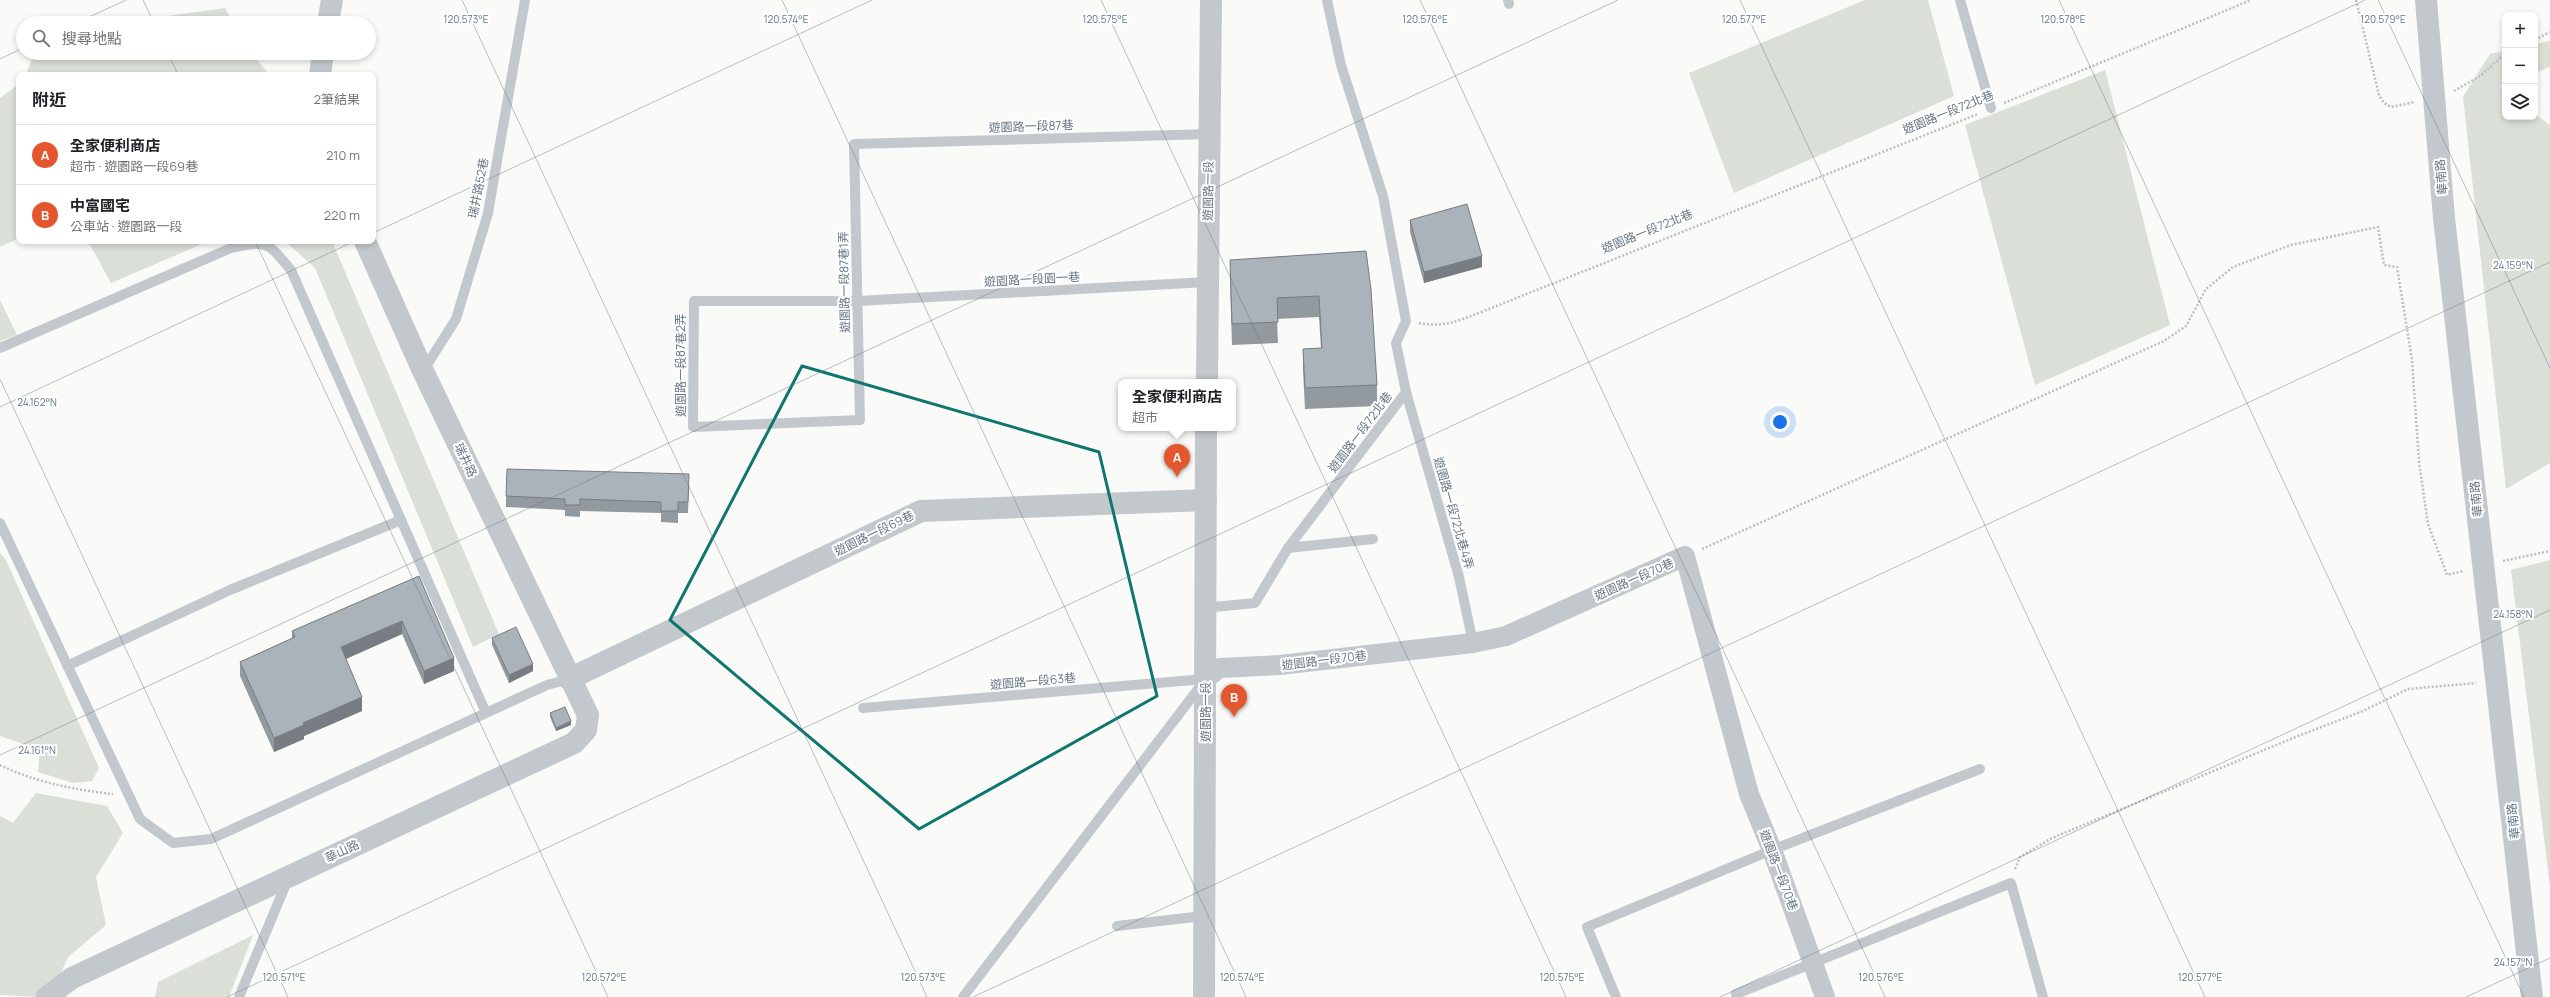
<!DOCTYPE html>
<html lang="zh-TW">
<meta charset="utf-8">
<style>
:root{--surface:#fff;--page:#f6f6f6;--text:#202124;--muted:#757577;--line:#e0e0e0;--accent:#e4572e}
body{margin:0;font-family:Manrope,"Noto Sans TC",sans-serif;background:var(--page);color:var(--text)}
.controls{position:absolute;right:12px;top:12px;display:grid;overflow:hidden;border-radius:8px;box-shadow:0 2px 6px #0003}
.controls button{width:36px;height:36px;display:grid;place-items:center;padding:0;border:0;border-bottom:1px solid var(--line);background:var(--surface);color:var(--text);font:20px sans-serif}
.you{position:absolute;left:1780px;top:422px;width:14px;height:14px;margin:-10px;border:3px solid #fff;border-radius:50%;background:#1a73e8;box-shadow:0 0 0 6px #1a73e833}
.badge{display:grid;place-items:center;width:26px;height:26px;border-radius:50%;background:var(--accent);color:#fff;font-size:13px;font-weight:700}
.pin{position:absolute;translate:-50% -33px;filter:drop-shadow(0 1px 2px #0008)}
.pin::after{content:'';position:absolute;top:21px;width:14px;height:12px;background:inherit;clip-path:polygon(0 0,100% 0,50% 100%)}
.popup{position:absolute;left:1118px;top:379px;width:118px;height:52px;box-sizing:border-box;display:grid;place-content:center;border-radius:8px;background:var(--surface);filter:drop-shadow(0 1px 3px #0005);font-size:13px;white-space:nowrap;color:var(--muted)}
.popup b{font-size:15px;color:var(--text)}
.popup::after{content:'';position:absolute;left:50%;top:100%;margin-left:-8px;border:8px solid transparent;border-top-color:var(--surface)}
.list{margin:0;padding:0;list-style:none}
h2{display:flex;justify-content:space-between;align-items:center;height:52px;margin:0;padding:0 16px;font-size:17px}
h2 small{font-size:13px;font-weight:400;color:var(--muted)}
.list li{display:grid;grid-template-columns:26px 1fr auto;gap:12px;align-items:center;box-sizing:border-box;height:60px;padding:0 16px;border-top:1px solid var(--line)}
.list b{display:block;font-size:15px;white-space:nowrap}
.list p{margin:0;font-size:13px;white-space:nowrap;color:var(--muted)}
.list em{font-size:13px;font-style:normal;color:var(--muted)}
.icon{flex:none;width:22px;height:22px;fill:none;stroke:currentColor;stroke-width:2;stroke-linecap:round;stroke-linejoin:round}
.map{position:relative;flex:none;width:2550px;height:997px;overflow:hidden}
.search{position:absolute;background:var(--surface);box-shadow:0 2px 6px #0003;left:16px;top:16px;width:360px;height:44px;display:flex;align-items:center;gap:10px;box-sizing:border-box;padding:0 14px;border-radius:22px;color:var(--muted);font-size:15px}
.panel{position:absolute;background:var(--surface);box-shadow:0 2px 6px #0003;left:16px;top:72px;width:360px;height:172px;border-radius:8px}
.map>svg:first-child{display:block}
</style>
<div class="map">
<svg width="2550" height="997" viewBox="0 0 2550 997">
<rect width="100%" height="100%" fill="#fafaf8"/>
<g fill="#dadfd7">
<path d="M1865,0H1928L1954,96L1734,193L1689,73Z"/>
<path d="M225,8L233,23H117Z"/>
<path d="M2550,41V67L2535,73V44Z"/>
<path d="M2505,51V84L2500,86L2505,90V117H2535V114L2550,125V463L2506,489L2463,97L2490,54Z"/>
<path d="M34,53H251L270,75H26Z"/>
<path d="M2105,70L2170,325L2035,385L1965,125Z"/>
<path d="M19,84V238L0,247V98Z"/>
<path d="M88,241H209L111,283Z"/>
<path d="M285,241H332L499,634L473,647L315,268Z"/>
<path d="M0,300L17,335L0,341Z"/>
<path d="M0,553L6,560L99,768L92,781L73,783L38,772L40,750L0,736Z"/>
<path d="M2550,560V887L2511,570Z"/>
<path d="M36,793L107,806L123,833L96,877L106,925L68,957L56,983L44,997L0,995V816L13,823Z"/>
<path d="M253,935L229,997H155L158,982Z"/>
</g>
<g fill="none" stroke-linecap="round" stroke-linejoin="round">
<g stroke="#bbbfc2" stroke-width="2.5" stroke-dasharray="2 2" stroke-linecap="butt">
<path d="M2356,0L2379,95L2384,103L2391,107L2415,102"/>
<path d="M2535,40L2550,32"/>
<path d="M2454,91L2480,76L2505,54"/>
<path d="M2004,103L2251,0"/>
<path d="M1419,323C1445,328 1460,320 1484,311L1978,114"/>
<path d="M1702,549L2164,341L2186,326L2206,289L2233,267L2291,245L2378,227L2384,265L2397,267L2412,360L2419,462L2428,524L2447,575L2463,571"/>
<path d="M2503,561L2550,551"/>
<path d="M0,765C34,782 76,790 113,794"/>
<path d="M2015,869L2020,857L2052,838L2298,736L2363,711L2408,689L2476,683"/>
</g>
<g stroke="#c3c8cc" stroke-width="10">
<path d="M1508,0L1509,4"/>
<path d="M1960,0L1991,108"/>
<path d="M1207,282L858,301H694L693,427L860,420L854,144L1209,134"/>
<path d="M0,348L231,248C269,240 267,242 291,270L486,713"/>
<path d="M423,371L456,319L488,213L525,0"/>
<path d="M1406,392L1459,577L1473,643"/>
<path d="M0,523L140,819L173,843L211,839L547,685L569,679"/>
<path d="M1288,548L1373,539"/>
<path d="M1204,608L1255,603L1288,548L1406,392L1396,343L1406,321L1383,196L1341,65L1327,0"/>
<path d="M67,666L230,590L401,520"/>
<path d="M863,708L1205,679"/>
<path d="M1117,926L1203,916"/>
<path d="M1736,994L2011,883L2043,997"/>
<path d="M239,997L288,879"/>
<path d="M963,997L1202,684"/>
<path d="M1616,997L1587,927L1772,850L1980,769"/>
</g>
<path stroke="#c3c8cc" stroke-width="20" d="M1205,679L1220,668L1280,665L1473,643L1506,636L1685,556L1749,794L1772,850L1825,997"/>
<g stroke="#c3c8cc" stroke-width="22">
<path d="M2426,0L2444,218L2532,997"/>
<path d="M328,23L332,0"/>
<path d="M320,75L323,53"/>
<path d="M1207,382L1211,0"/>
<path d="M569,679L921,511L1206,500"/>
<path d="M47,997L72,978L574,743L586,730L588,715L423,371L365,241"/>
<path d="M1204,997L1206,428"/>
</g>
</g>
<g fill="#929a9f">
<path d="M1410,220L1482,267L1424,283L1410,232Z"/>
<path d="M1366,251L1377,385V406L1305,409L1303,370V349L1321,348L1319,317L1277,319L1278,343L1232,345L1230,281V260Z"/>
<path d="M689,486L688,513H678V523L661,522V513L580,511V517L565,516V510L506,507V496Z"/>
<path d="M419,576L454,671L424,684L402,634L346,659L362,711L304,736V739L274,752L240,676V662L292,638V631Z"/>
<path d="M492,638L533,671L509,683L492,645Z"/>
<path d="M550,713L571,725L556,731L550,717Z"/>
</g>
<g fill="#777d82">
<path d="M1482,256V267L1424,283V272Z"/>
<path d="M402,621V634L341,661V647Z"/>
<path d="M454,658V671L424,684V671Z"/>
<path d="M533,664V671L509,683V675Z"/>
<path d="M362,697V711L304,736V739L274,752V738L303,723Z"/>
<path d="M571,721V725L556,731V728Z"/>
</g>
<g fill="#aab3b9" stroke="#777d82">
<path d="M1467,204L1482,256L1424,272L1410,220Z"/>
<path d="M1366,251L1371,289L1377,385L1305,388L1303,349L1322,348L1319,296L1277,298L1278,322L1232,324L1230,260Z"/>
<path d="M507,469L689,474L688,502H678V511H661V502L580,499V505H565V499L506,496Z"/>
<path d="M419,576L454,658L424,671L402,621L341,647L362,697L303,723L304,725L274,738L240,662L295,637L292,631Z"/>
<path d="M516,627L533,664L509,675L492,638Z"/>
<path d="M565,707L571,721L556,728L550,713Z"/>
</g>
<path fill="none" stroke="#0f766e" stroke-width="3" stroke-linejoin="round" d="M802,366L1099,452L1157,696L919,829L670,620Z"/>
<path fill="none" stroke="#657683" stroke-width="1" stroke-opacity="0.45" d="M143,0L154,23M462,0L927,997M782,0L1246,997M1101,0L1566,997M1420,0L1885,997M1740,0L2205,997M2059,0L2524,997M2378,0L2550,368M76,23L126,0M168,53L178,75M0,59L23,48M373,233L872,0M255,241L608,997M0,379L288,997M0,407L355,241M0,755L1618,0M227,997L2365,0M973,997L2550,262M1720,997L2550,610M2466,997L2550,958"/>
<g text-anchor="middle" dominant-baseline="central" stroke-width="4" stroke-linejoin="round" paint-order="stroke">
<g font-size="12" fill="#657683" stroke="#fff">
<text transform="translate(1948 112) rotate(-22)">遊園路一段72北巷</text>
<text transform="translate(1031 126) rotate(-2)">遊園路一段87巷</text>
<text transform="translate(2441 177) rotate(-95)">華南路</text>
<text transform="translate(478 188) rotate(-79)">瑞井路52巷</text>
<text transform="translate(1208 191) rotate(-89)">遊園路一段</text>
<text transform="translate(1647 231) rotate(-22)">遊園路一段72北巷</text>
<text transform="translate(1032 279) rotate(-3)">遊園路一段園一巷</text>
<text transform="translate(844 282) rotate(-91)">遊園路一段87巷1弄</text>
<text transform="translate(680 365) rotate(-90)">遊園路一段87巷2弄</text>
<text transform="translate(1360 432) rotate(-53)">遊園路一段72北巷</text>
<text transform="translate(466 460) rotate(65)">瑞井路</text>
<text transform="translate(2476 499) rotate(-96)">華南路</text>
<text transform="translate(1454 513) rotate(74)">遊園路一段72北巷4弄</text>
<text transform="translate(874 533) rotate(-26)">遊園路一段69巷</text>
<text transform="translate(1634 579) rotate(-24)">遊園路一段70巷</text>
<text transform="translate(1324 660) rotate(-7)">遊園路一段70巷</text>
<text transform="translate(1033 681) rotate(-5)">遊園路一段63巷</text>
<text transform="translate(1205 712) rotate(-90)">遊園路一段</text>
<text transform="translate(2513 821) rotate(-96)">華南路</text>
<text transform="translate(342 851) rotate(-25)">華山路</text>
<text transform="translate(1779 870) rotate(69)">遊園路一段70巷</text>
</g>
</g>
<g font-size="10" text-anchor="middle" fill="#657683" stroke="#fff" stroke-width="4" stroke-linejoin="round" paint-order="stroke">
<text x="466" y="23">120.573°E</text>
<text x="786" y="23">120.574°E</text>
<text x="1105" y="23">120.575°E</text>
<text x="1425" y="23">120.576°E</text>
<text x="1744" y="23">120.577°E</text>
<text x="2063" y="23">120.578°E</text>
<text x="2383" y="23">120.579°E</text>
<text x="2513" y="269">24.159°N</text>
<text x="37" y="406">24.162°N</text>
<text x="2513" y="618">24.158°N</text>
<text x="37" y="754">24.161°N</text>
<text x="2513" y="966">24.157°N</text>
<text x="284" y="981">120.571°E</text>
<text x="604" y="981">120.572°E</text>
<text x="923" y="981">120.573°E</text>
<text x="1242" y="981">120.574°E</text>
<text x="1562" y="981">120.575°E</text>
<text x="1881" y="981">120.576°E</text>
<text x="2200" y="981">120.577°E</text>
</g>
</svg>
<div class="controls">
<button>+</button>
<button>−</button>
<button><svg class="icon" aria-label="layers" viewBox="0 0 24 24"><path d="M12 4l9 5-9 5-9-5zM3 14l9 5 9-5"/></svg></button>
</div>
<div class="you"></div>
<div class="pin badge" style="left:1177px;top:477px">A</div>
<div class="popup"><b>全家便利商店</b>超市</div>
<div class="pin badge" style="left:1234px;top:717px">B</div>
<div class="search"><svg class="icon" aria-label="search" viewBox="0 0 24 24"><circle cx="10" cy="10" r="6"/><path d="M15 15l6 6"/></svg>搜尋地點</div>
<section class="panel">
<h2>附近<small>2筆結果</small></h2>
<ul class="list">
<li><span class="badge">A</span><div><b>全家便利商店</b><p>超市 · 遊園路一段69巷</p></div><em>210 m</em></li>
<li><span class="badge">B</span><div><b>中富國宅</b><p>公車站 · 遊園路一段</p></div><em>220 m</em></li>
</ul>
</section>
</div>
